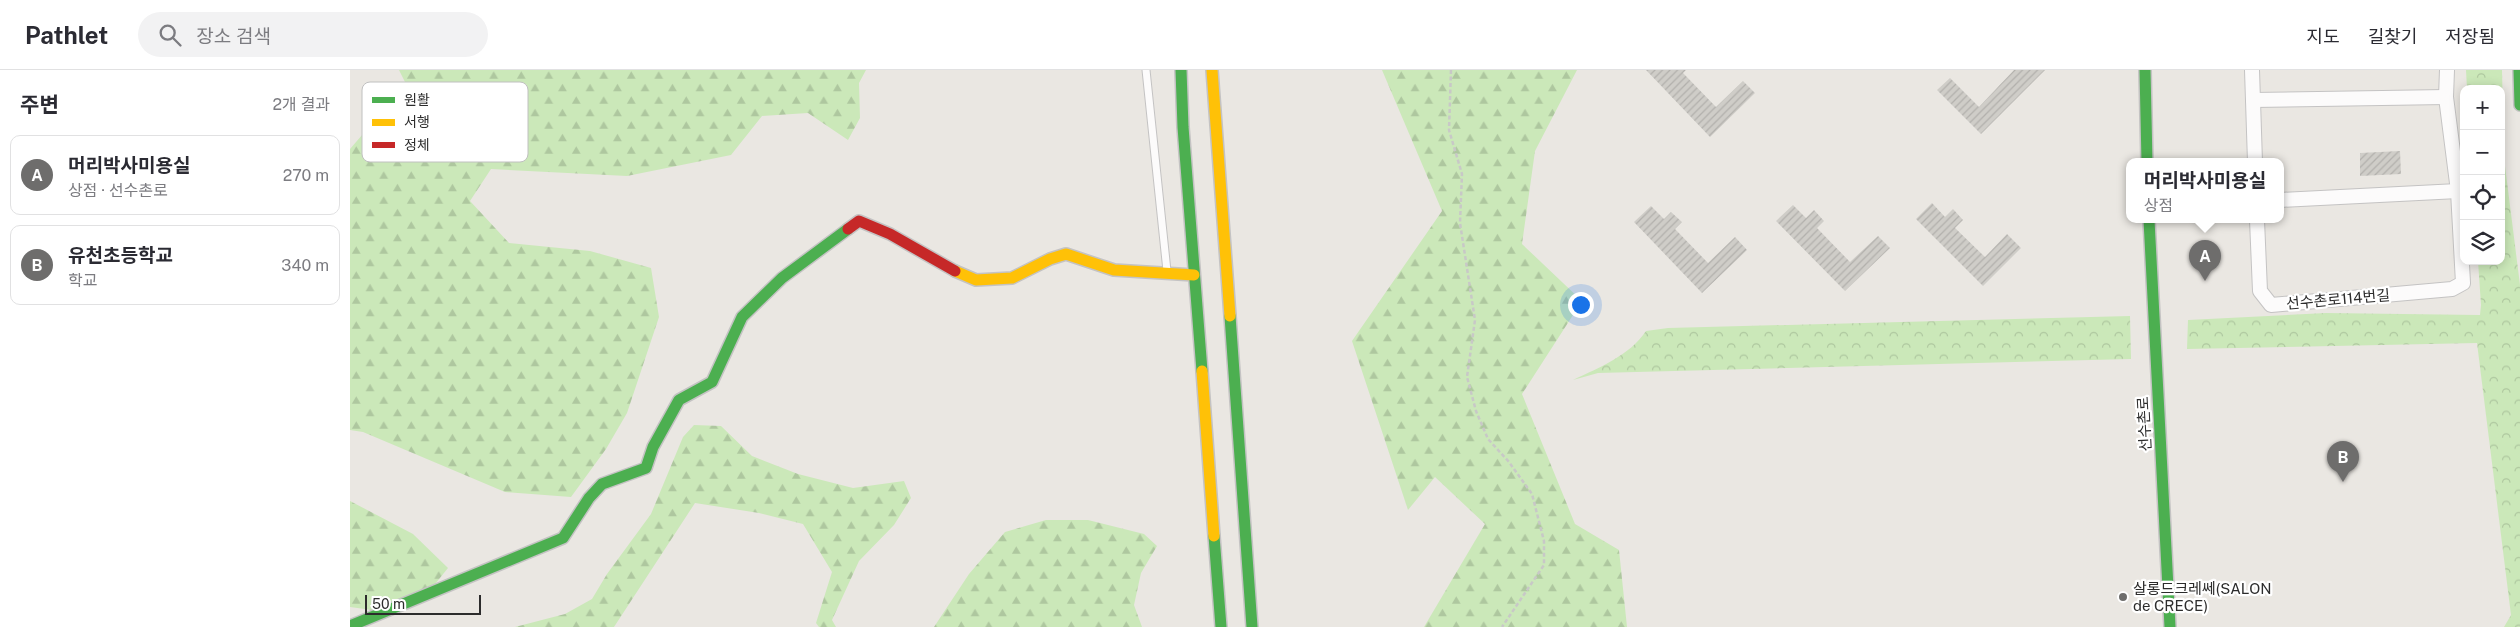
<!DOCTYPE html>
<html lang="ko">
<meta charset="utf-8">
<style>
:root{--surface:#fff;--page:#f2f2f3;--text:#2b2b33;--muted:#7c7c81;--line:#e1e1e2;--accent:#6e6d6c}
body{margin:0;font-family:"Public Sans","Noto Sans KR",sans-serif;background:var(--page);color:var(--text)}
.controls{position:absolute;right:15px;top:15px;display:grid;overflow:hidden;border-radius:10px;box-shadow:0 2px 12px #0003}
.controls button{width:45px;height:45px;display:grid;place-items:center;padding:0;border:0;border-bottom:1px solid var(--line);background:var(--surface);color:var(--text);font:25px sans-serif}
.scale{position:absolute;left:15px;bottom:12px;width:116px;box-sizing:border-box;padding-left:5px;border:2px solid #2c2c2c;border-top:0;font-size:14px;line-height:18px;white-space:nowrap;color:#2c2c2c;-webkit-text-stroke:4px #fff;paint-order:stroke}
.you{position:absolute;left:1230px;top:234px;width:18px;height:18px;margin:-12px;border:4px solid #fff;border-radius:50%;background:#1a73e8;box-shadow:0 0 0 8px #1a73e833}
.badge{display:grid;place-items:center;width:32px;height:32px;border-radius:50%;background:var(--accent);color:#fff;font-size:16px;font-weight:700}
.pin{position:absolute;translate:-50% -41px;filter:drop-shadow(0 1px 2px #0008)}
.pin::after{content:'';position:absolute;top:26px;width:18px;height:15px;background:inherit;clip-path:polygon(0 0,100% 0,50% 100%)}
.popup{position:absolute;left:1776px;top:88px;width:158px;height:65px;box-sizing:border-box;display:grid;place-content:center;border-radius:10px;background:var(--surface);filter:drop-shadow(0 1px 4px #0005);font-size:16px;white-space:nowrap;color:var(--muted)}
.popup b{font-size:19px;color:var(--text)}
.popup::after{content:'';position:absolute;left:50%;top:100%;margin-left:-10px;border:10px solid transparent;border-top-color:var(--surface)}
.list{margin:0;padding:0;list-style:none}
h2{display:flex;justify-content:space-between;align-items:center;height:65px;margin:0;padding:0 20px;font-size:21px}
h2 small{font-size:16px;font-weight:400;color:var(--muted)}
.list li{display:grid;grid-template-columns:32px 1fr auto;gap:15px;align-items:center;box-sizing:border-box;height:80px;margin:0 10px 10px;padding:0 10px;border:1px solid var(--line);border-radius:10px}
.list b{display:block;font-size:19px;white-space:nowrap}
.list p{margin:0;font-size:16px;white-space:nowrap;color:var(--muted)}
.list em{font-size:16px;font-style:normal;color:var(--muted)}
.icon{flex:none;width:28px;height:28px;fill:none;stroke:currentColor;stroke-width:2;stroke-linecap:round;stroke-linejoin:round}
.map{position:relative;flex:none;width:2170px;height:557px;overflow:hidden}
header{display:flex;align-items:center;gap:30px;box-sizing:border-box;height:70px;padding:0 25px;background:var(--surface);border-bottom:1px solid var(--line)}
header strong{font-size:24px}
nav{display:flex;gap:28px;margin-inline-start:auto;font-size:18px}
.search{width:350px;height:45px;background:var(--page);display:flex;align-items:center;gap:12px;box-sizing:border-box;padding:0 18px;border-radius:28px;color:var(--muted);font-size:19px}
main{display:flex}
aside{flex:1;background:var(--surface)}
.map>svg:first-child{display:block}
</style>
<header>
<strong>Pathlet</strong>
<div class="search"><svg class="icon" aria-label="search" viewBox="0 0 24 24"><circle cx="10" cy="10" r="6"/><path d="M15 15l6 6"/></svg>장소 검색</div>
<nav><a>지도</a><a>길찾기</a><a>저장됨</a></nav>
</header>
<main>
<aside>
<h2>주변<small>2개 결과</small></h2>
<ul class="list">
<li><span class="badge">A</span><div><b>머리박사미용실</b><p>상점 · 선수촌로</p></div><em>270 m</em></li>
<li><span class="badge">B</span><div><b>유천초등학교</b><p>학교</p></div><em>340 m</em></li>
</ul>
</aside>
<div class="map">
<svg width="2170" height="557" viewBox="0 0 2170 557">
<defs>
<pattern id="forest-firs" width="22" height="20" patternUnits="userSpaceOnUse" patternTransform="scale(1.25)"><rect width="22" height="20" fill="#cbe8b9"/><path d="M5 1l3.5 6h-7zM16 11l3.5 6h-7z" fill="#aec79f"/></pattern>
<pattern id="park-crowns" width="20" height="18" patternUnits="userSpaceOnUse" patternTransform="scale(1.25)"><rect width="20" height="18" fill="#cbe8b9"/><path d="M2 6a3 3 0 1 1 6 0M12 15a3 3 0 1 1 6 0" fill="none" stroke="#aec79f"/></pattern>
<pattern id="building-hatch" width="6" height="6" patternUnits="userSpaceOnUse" patternTransform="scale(1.25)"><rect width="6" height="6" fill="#cfcdc8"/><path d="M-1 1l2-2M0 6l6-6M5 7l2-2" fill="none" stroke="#b2b0ac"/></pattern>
</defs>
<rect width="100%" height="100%" fill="#eae7e2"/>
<g fill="url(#forest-firs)">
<path d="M49,0H516L509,13L510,48L498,70L458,43L412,46L381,85L277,106L141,99L120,131L159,173L240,181L301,198L309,247L277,343L256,379L221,427L155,422L13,362L0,360V79L56,14Z"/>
<path d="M1032,0H1227L1185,81L1172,174L1232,231L1172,324L1225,454L1269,480L1277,557H1074L1135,454L1085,407L1058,440L1002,271L1092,141Z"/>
<path d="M344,355L371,356L402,386L448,404L503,418L554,411L561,428L544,455L509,491L482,550L486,557H469L466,553L482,502L453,454L409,443L345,433L264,557H165L215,544L242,529L257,504L301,444L333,367Z"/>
<path d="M0,431L63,464L98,498L77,524L22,540L0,537Z"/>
<path d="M696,450H738L794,464L807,476L791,503L784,535L792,557H584L619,504L655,462Z"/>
</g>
<g fill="url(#park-crowns)">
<path d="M2116,0H2152L2154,88L2170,215V557H2154L2161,545L2127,273L1837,279L1838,250L1976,243L2130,245L2131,235L2128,191H2151V19H2117Z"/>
<path d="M1780,246L1781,289L1248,303L1223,310C1250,297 1279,286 1296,261L1318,258Z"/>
</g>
<g fill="url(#building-hatch)">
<path d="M1296,0H1336L1333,3L1366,37L1393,11L1405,23L1360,67Z"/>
<path d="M1664,0H1695L1631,64L1587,20L1600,8L1629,37Z"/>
<path d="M2050,81L2051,104L2010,106V83Z"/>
<path d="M1582,133L1595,147L1603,139L1613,150L1605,158L1635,187L1657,164L1671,178L1633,216L1566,149Z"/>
<path d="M1443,135L1456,148L1464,140L1474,151L1467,158L1500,192L1528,166L1540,178L1495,221L1426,151Z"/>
<path d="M1301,136L1314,149L1321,142L1332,152L1325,159L1358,193L1385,167L1397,180L1352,223L1284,152Z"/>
</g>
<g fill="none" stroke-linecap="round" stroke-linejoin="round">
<g stroke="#c4c3c3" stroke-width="9">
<path id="lane" d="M796,0L817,201"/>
</g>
<g stroke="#c4c3c3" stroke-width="16">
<g id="street">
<path d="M1902,0L1905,92"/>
<path d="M1903,30L2096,27"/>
<path d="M1930,130L2108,121"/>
<path d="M1907,150L1910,221L1921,235L2102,219L2113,213L2108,121L2096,27L2097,0"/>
</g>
</g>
<g stroke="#c4c3c3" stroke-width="14">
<g id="fast">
<path d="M831,0L833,57L852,301"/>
<path d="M1795,0L1797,92"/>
<path d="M2169,0L2170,35"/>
<path d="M1799,150L1820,557"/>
<path d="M880,246L902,557"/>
<path d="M864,466L871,557"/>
<path d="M0,556L213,468L239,428L252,414L296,398L303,377L329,330L362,312L392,247L432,208L498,159"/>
</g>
</g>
<g stroke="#c4c3c3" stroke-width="14">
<g id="slow">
<path d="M862,0L880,246"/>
<path d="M605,201L626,210L662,208L700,189L716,184L764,200L844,205"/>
<path d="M852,301L864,466"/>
</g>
</g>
<g stroke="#c4c3c3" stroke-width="14">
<path id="jam" d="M498,159L509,151L540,164L605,201"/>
</g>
<path stroke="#c8c8c7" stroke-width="2.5" stroke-dasharray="4 2.5" stroke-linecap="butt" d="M1101,0L1099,60L1112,104L1110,153L1125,250L1117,307L1126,341L1138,369L1159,392L1182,424L1194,471V495L1152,557"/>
<use href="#lane" stroke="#fcfbfb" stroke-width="7"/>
<use href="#street" stroke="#fcfbfb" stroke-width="14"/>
<use href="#fast" stroke="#4caf50" stroke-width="11"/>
<use href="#slow" stroke="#ffc107" stroke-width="11"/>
<use href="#jam" stroke="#c62828" stroke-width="11"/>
</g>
<circle fill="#6e6d6c" stroke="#fff" stroke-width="2" cx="1773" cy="527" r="5"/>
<g text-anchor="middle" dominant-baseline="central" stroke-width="4.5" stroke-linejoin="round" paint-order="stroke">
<g font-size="15" fill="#2c2c2c" stroke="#fff">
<text transform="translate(1988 229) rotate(-5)">선수촌로114번길</text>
<text transform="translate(1794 354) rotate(-93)">선수촌로</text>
</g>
<g font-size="15" fill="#2c2c2c" stroke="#fff" text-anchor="start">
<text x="1783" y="518">살롱드크레쎄(SALON<tspan x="1783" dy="17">de CRECE)</tspan></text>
</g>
</g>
<rect x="12" y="12" width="166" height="80" rx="8" fill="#fff" stroke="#c0c0c0" stroke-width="1"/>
<rect x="22" y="27" width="23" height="6" fill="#4caf50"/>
<rect x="22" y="49" width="23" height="7" fill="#ffc107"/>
<rect x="22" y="72" width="23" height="6" fill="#c62828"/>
<g font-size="14" fill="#2c2c2c">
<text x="54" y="35">원활</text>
<text x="54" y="57">서행</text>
<text x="54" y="80">정체</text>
</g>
</svg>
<div class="controls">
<button>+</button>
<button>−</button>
<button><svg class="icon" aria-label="locate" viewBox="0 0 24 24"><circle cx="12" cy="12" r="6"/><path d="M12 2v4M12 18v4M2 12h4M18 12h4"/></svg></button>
<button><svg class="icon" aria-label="layers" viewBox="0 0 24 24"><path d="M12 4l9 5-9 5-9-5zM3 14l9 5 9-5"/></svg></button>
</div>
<div class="scale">50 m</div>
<div class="you"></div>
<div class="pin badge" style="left:1855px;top:211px">A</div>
<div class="popup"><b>머리박사미용실</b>상점</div>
<div class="pin badge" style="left:1993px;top:412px">B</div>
</div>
</main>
